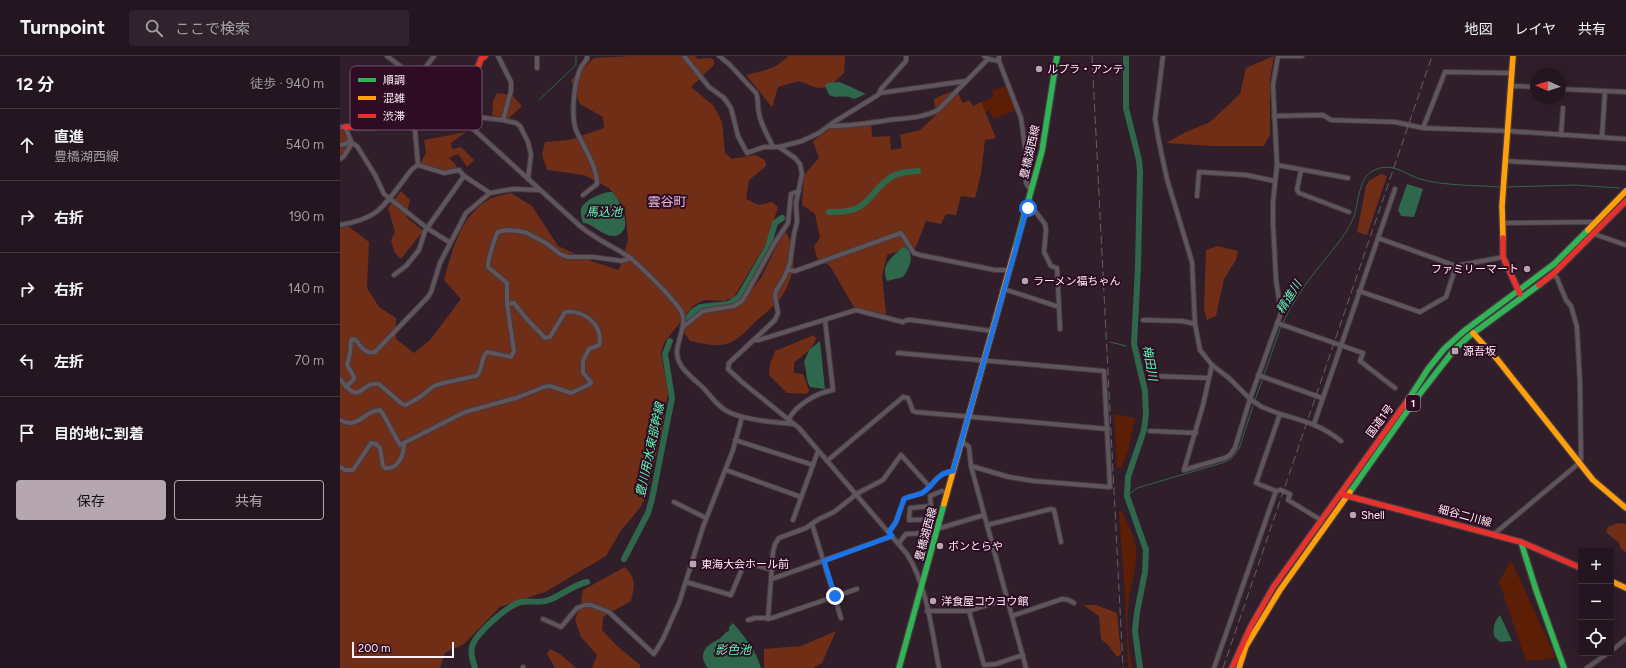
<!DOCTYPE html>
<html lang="ja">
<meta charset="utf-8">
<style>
:root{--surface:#241620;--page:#30232d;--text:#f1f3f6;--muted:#a39fa5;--line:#41353e;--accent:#b6a6b0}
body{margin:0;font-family:Figtree,"Noto Sans JP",sans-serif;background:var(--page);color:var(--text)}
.controls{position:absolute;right:12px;bottom:12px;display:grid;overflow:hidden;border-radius:4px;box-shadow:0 4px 16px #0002}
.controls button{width:36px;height:36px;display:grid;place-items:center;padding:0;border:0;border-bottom:1px solid var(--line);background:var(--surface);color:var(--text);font:20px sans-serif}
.compass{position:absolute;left:1190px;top:12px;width:36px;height:36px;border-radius:50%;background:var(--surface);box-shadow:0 4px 16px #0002;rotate:273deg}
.scale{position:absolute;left:12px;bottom:10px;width:102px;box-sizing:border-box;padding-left:4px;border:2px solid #feeff8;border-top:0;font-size:11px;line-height:14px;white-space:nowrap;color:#feeff8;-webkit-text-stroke:3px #2e0c24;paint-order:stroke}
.stop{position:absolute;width:12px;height:12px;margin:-9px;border:3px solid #1a73e8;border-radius:50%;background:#fff}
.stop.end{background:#1a73e8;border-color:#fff;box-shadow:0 1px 4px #0008}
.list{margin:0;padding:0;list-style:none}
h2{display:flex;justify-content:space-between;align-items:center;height:52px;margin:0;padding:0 16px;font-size:17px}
h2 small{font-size:13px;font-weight:400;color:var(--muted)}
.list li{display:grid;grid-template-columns:26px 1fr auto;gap:12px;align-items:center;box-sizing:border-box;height:72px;padding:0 16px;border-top:1px solid var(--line)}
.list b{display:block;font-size:15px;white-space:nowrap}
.list p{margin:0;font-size:13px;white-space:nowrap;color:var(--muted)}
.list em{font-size:13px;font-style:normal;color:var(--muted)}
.actions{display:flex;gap:8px;padding:12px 16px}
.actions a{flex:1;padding:9px 0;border:1px solid var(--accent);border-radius:4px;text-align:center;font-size:14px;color:var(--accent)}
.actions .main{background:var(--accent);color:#111}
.icon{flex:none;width:22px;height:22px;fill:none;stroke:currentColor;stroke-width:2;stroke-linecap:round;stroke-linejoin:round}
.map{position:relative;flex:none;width:1286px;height:612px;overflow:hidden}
header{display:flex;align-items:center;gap:24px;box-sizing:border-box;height:56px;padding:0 20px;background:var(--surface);border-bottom:1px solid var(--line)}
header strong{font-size:19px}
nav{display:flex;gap:22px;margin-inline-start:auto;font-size:14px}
.search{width:280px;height:36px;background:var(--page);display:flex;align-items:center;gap:10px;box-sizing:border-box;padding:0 14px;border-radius:4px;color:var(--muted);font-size:15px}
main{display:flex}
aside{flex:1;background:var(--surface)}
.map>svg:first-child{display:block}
</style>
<header>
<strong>Turnpoint</strong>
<div class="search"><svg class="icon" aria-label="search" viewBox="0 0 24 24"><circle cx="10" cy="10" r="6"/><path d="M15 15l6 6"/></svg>ここで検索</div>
<nav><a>地図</a><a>レイヤ</a><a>共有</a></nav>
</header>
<main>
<aside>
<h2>12 分<small>徒歩 · 940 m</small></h2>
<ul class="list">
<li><svg class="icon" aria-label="ahead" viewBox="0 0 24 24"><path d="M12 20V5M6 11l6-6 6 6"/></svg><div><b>直進</b><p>豊橋湖西線</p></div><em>540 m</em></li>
<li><svg class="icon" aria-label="right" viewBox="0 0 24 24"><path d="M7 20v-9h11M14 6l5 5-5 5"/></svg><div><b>右折</b></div><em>190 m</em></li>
<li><svg class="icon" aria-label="right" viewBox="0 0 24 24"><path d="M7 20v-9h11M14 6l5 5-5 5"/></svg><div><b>右折</b></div><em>140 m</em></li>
<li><svg class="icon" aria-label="left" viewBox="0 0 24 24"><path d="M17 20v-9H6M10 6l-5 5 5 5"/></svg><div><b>左折</b></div><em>70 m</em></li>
<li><svg class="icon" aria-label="arrive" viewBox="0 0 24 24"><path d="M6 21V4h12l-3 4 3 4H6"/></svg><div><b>目的地に到着</b></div></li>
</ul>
<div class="actions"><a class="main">保存</a><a>共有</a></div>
</aside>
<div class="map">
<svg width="1286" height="612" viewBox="0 0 1286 612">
<rect width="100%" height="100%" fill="#301e2a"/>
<g fill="#5d1e06">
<path d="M668,29L677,54L653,63L650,54L645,56L641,46L654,41L652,35Z"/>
<path d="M774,358L795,362L789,390L782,412H777Z"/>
<path d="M779,455L783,456C786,466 793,477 795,487C799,506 792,523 789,542C786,565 788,589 792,612H788L785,539Z"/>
<path d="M1171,504L1216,602L1186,605L1159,526Z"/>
</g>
<g fill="#712e17">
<path d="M291,0H355L358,3L371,2L374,4V9L351,31L374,50L382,66L385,97L392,103L415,99L425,104L426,110L409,124L406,143L419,149L432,146L438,151L426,188L394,241L385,245L364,244L353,250L324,287L321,297L328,337L322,374L306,441L300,452L282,473L266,500L205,536L160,551L124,588L105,597L100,612H0V164L29,186L27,232L39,251L56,262V283L74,297L90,284L121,243L104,224C112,195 120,161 148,144C154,140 164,139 171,137L192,150L218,190L251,205L279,214L288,184L285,152L269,132L244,119L207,114L202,98L205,86L229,84L264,72L263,61L240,48L231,24L254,2Z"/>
<path d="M448,0H505L504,17L489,31L477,32L459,25L438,31L432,51L406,19C422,15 437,13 448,0Z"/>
<path d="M934,0L930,23V79L924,90H872L826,87L846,76L870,66L900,38L906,12Z"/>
<path d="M612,35L618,37L623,47L629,44L633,50L641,46L656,82L645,84L641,118L635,142L621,140L616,159L606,158L601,168L586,165L576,191L567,192L547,199L542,221L546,258L515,253L490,210L477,202L474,190L480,182L475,158L462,149L464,119L479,102L473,85L493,71L531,68L532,81L550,80L551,94L562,92L560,79L580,74L596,59L594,43Z"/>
<path d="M157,37L172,39L182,50L168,63L152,59L153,45Z"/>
<path d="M0,72H2L10,88L0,102Z"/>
<path d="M126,76L111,87L112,93L121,91L134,104L127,111L118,98L109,102L116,109L117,112C101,117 94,113 80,108L86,97L84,84Z"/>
<path d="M1041,118L1047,120L1027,179L1017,176L1026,130L1029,125Z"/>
<path d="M61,135L70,144L66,161L83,175L61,203L55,197L51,184L55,176L48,152Z"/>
<path d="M444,174C459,194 455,220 442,240C435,250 424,258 415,266C407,274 398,285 386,288C375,291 361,287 350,285L344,276L346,267L365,252L382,255L398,250L421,222L438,187V181Z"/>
<path d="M877,190L898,195L896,204L884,223L876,260L867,264L864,253L866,194Z"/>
<path d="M474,279L476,283C472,293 463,300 454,306V317L463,318L469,334L467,338L447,337L429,319L430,308L435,295Z"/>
<path d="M1278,467L1286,468V496L1281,493L1279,487L1266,476L1268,471Z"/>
<path d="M285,511C296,523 295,529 291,545L263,561L262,574L277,590L300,609V612H252L257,599L241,581L235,564L241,547L243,534Z"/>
<path d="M743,549H756L777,557L781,598L777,601L768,589L761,583L759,560Z"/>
<path d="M496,575L482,607L473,612H424V593L461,590Z"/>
<path d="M210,593L220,598L236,612H215L207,598Z"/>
</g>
<g fill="#2e674c">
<path d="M500,26L526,38L514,43C505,38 497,43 489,39L485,30L487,27Z"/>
<path d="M1067,128L1083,133L1074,161L1061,160L1058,154Z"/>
<path d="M269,136H272C279,143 284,155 285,164C286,168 285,173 282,176C269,189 255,167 243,167C242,163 240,158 241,154C242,145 261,137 269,136Z"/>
<path d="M563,191L568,193C574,204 569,212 563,221L547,225C540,209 552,201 563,191Z"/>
<path d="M480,285L485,333L470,331C465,321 467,315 464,306L469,294Z"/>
<path d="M1160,559L1172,585L1160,586L1154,580C1153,571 1154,566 1160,559Z"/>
<path d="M393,567C405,581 416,594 421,612H368C357,598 366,589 379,583C383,581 384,576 389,575V571Z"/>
</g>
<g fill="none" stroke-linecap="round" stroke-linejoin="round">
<g stroke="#2e674c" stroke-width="1">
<path d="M199,44L236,9V0"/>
<path d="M1166,131L1235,129L1279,132"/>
<path d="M943,267C954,242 970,222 987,201C995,191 1005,179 1011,167C1021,148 1015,118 1040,112C1055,108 1067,119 1080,123C1105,130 1133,129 1159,131"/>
<path d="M770,286L786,290"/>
<path d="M924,319L941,270"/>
<path d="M915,344L923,322"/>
<path d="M787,440L797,432L882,407L891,403L899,393L914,347"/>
</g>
<g stroke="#2e674c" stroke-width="6">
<path d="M786,0V52L799,104L800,116L798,211L794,288L805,335L806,358L804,374L788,421L787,440L806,494L805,516L797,556L795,575L800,612"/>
<path d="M489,156C499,156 510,156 519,151C525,148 529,143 533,138C548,121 554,116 578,115"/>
<path d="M348,262L354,255L360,251L389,248L399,241L428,191L435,167L442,162"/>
<path d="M284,503L308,457L312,443L332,342L325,298L330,285"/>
<path d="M135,612C133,605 130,598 132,591C135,578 168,549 181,546C190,544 199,548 209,544C222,539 233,529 247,526"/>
</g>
<g stroke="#473942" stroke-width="6">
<g id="street">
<path d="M47,0L60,10L76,35L83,42L120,61L240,170C254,182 270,189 286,199C297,206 334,243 341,255C348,267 337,284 337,296C337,311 350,319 359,328C368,335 374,347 385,354C401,364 433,366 453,368"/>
<path d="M158,0L171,26V35L163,64"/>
<path d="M197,0V12"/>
<path d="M344,0L369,31L384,42L391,52L398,80L407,97L424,91H439L462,85L479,77L494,66L538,39L541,33L566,5V0"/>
<path d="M379,0L389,8L416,37C419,44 417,50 419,57C421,70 428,79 433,91"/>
<path d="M644,0L648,3L659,5"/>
<path d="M659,0V5L681,62L685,91L686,127L691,135"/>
<path d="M823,0L815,63L819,86L827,123L852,206L855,268L860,294L872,309L889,322L910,343L922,351L940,358L916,427L936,435L941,434L950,438L948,444L981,464"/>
<path d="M938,0H962"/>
<path d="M72,29L94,0"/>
<path d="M1171,30L1196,31"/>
<path d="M1220,33L1286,36"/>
<path d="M540,37L626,25"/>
<path d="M934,60L983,59L991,64L1055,66L1083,72L1168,75L1286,83"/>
<path d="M120,61L127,60L163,64L176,67L180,70L188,86L191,98L188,123"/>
<path d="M74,63L78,109"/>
<path d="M490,70C510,70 530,67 549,64C566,62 583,62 598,54L648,3"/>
<path d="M0,71H5L12,87L17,90L35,119L44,138L87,172L109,186"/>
<path d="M1083,72L1105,16L1172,17"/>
<path d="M1221,79L1223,52"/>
<path d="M1262,81L1265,35"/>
<path d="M0,89L6,88L10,84"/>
<path d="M439,91L455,102L460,108L462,118L456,147L457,166L454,178L450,207L445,220L436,235L435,240L438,257L435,264L389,307L388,313L402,326L459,372L567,498C587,529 592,576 599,612"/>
<path d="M0,103L4,100L12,87"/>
<path d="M1165,105L1286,112"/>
<path d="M78,109L104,117L119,114L124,120L150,137"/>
<path d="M937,109L1008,122"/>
<path d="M961,114L957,134L959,137L1009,156"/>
<path d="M243,139L257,128C257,110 243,90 236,74C231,61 234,29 239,16C240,11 244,7 247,3V0"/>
<path d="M857,140L859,116L906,119L935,125"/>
<path d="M1162,167L1253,166L1255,168"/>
<path d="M0,169C36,163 42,153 63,125C67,120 71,112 78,109"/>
<path d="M1254,178L1286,189"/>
<path d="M1038,182L1116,210L1163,201"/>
<path d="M448,214L455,215L561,177L574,197L580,199L655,214H669"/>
<path d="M54,219L66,210L79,194L85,175L124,120"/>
<path d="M664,233L719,251L717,212L711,210L704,196L706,174L705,168L695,155L687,152"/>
<path d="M1019,235L1080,256L1106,241L1116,210"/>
<path d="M719,251L720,273"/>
<path d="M803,264L842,265L855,268"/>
<path d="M937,267L1023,297L1020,305L1055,332"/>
<path d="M342,272L363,255L394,250L402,245L408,235L434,188L448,167L451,138L459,135"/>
<path d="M415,284H419L516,254L563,266L567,264H572L652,275"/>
<path d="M558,297L764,315L770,431L694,425L669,421L631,410"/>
<path d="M918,319L982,342"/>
<path d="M812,320L869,322"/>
<path d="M0,323C22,352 19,325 39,328L62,348L66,349L80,341L94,330L103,327L136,320C143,315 140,303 147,296L171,301L174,295L167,248V227L148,211C147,207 155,180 158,176L166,174L179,175L187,177L206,187L220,198L228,201H253L282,205L291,202"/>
<path d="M6,331L14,323V321L7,309L10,297L11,284L14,283C21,289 25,299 35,296L88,241L91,236L100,207L126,157L150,137L173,133L200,134"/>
<path d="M940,358C964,365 981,369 1001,385"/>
<path d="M0,364C19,374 23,355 40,354L43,358L60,389L125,356L176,342L204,331L210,330L231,337L250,328L251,326L243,317V305L249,293L259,289C264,269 243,253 225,256L210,281L205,282L185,261L174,247L167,248"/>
<path d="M448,364C456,349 476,337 493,334L485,264"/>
<path d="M974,368L1055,133"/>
<path d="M810,375L856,377"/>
<path d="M395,384L473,409"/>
<path d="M621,386L627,389L629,391L631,410L686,612"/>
<path d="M487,405L563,341L568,342L573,355L576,356L768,373"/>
<path d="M0,411L5,414H13L31,387L36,388L40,392L43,410L45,412C58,414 64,399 64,387"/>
<path d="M386,414L461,441"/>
<path d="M844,414L885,402L890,399L895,392L910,343L941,257L936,224L933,166V146L937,109L933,29L938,0"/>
<path d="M844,414L863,349L872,309"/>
<path d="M334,446L366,462"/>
<path d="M600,463L569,464L570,452L591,450L590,440L602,435L607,437"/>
<path d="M453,464L478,395"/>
<path d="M472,468L501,562"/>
<path d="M647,469L711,453L714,454L721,486"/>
<path d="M597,473L644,459"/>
<path d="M549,476L556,466L564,443C569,440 576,440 582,437C594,430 595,417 613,415"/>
<path d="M1154,478L1238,408L1241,403L1240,328L1237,271L1231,250L1226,244L1217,222L1213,218"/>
<path d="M559,487L566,478L587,477L595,480"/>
<path d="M432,523L552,480"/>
<path d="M346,526L391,539L405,506L432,514"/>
<path d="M587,555H629L666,543"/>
<path d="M629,555L644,609L656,608L683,599"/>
<path d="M672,560L722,543L729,544L734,547"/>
<path d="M203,563L221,571L237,552L245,549H251L269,556L314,598L323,583L339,547L363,471L393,394L402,361"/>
<path d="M428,563L433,496L435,488L439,482L466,472L479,463L494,456L518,437L543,424L561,399L589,430"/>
<path d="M408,564L415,562H432L517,533"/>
<path d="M1271,595L1286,583"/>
<path d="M183,611V612"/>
<path d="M874,612L936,435"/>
<path d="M1247,612L1268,597"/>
</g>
</g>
<g stroke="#473942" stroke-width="8">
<g id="fast">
<path d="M675,193L702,95L717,0"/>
<path d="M1070,341L1088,313L1104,293L1124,275L1214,208L1248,174"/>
<path d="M1010,436L1075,344L1114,294L1128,281L1199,229"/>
<path d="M1181,486L1196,534L1224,612"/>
<path d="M559,612L604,448"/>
</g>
</g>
<g stroke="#473942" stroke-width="8">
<g id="slow">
<path d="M1248,174L1286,135"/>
<path d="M1163,182L1162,150L1173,0"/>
<path d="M1133,277L1157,303L1253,424L1286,452"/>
<path d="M604,448L675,193"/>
<path d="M1271,525L1286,532"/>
<path d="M899,612L906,590L940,534L1010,436"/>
</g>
</g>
<g stroke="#473942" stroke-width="8">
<g id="jam">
<path d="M5,71H32L74,63H91L109,60L128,37L141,3L145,0"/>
<path d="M1163,182V201L1180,238"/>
<path d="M1199,229L1213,218L1286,145"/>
<path d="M1004,439L1181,486L1241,512"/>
<path d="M892,612L911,570L934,530L1070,341"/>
</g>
</g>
<use href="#street" stroke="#5f565c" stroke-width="4"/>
<use href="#fast" stroke="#30b455" stroke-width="5.5"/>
<use href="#slow" stroke="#ff9f0a" stroke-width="5.5"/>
<use href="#jam" stroke="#e5322d" stroke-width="5.5"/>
<g stroke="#675e65" stroke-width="1" stroke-dasharray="8 4" stroke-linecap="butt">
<path d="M752,0L783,612"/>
<path d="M883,612L1092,0"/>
</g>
</g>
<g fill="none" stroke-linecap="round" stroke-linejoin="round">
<path stroke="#1a73e8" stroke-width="5" d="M495,540L484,505L552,480L549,476L556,466L564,443C569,440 576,440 582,437C594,430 596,417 613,415L687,152H688"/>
</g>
<g fill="#b6a6b0" stroke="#2e0c24" stroke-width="1.5">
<circle cx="699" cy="13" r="4"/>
<circle cx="1187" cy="213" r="4"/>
<circle cx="685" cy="225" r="4"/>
<rect x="1111" y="291" width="8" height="8" rx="2"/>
<circle cx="1013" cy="459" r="4"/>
<circle cx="600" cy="490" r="4"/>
<rect x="349" y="504" width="8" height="8" rx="2"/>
<circle cx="593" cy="545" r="4"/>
</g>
<g text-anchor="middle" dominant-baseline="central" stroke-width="4" stroke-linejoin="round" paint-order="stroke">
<rect fill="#2e0c24" stroke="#c0abb8" stroke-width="1" x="1066" y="339" width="14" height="16" rx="3"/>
<g font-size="10" font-weight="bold" fill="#feeff8">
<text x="1073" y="347">1</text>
</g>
<g font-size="11" fill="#feeff8" stroke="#2e0c24" text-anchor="start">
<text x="707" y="13">ルプラ・アンテ</text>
<text x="1179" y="213" text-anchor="end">ファミリーマート</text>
<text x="693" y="225">ラーメン福ちゃん</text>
<text x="1123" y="295">源吾坂</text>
<text x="1021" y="459">Shell</text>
<text x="608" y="490">ボンとらや</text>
<text x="361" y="508">東海大会ホール前</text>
<text x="601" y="545">洋食屋コウヨウ館</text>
</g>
<g font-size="11" fill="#feeff8" stroke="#2e0c24">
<text transform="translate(690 96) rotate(-77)">豊橋湖西線</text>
<text transform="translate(1040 365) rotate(-54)">国道1号</text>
<text transform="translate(1125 460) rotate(15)">細谷二川線</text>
<text transform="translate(586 478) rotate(-75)">豊橋湖西線</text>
</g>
<g font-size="12" font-style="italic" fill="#5dfdb4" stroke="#2e0c24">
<text x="264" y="156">馬込池</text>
<text transform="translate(949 241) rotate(-58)">精進川</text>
<text transform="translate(810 307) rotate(80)">梅田川</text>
<text transform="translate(310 394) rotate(-78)">豊川用水東部幹線</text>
<text x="393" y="594">影色池</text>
</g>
<g font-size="13" fill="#ebbcda" stroke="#2e0c24">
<text x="327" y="145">雲谷町</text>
</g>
</g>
<rect x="10" y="10" width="132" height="64" rx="6" fill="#2e0c24" stroke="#6c5064" stroke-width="1"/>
<rect x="18" y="22" width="18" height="4" fill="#30b455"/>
<rect x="18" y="40" width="18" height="4" fill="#ff9f0a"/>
<rect x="18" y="58" width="18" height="4" fill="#e5322d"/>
<g font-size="11" fill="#feeff8">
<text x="43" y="28">順調</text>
<text x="43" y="46">混雑</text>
<text x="43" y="64">渋滞</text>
</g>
</svg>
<div class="controls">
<button>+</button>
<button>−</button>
<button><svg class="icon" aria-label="locate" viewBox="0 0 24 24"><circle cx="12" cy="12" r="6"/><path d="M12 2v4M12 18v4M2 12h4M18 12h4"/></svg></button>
</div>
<svg class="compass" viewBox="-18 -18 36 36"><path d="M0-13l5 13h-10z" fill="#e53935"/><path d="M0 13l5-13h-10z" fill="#a39fa5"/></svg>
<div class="scale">200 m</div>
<div class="stop" style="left:688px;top:152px"></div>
<div class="stop end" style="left:495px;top:540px"></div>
</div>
</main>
